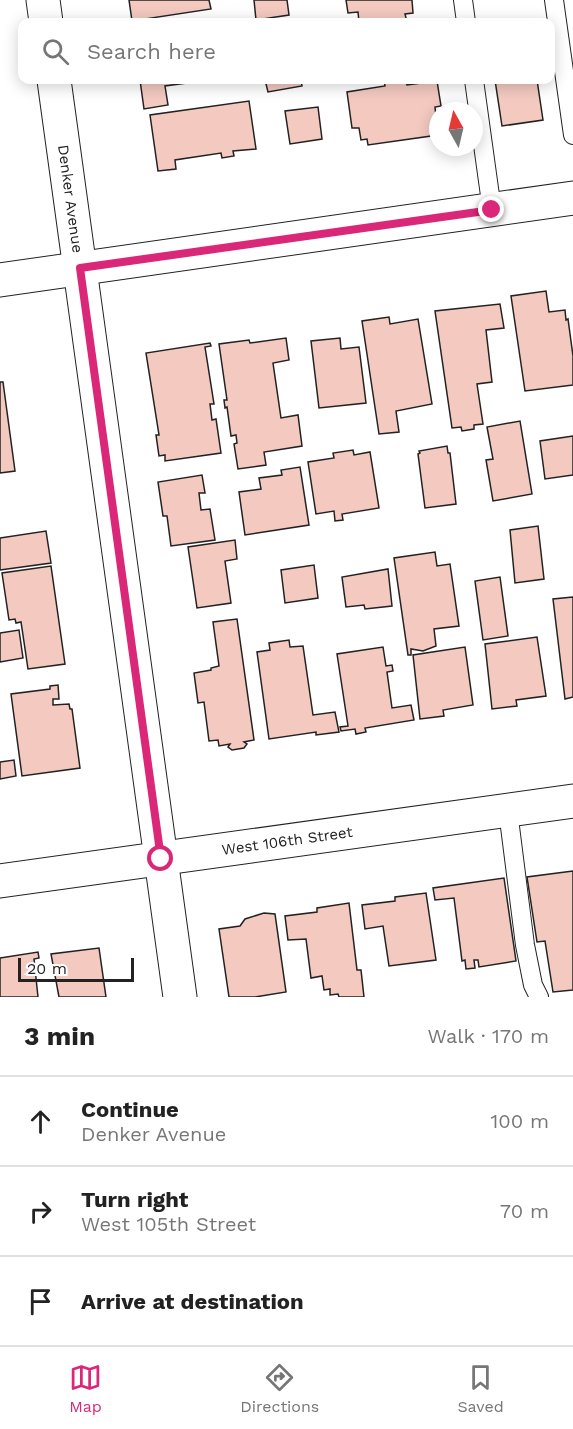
<!DOCTYPE html>
<meta charset="utf-8">
<style>
:root{--surface:#fff;--page:#f2f2f2;--text:#222;--muted:#767676;--line:#e0e0e0;--accent:#db2777}
body{margin:0;font-family:"Work Sans",sans-serif;background:var(--page);color:var(--text)}
.compass{position:absolute;left:429px;top:102px;width:54px;height:54px;border-radius:50%;background:var(--surface);box-shadow:0 3px 15px #0003;rotate:352deg}
.scale{position:absolute;left:18px;bottom:15px;width:116px;box-sizing:border-box;padding-left:6px;border:3px solid #222;border-top:0;font-size:16px;line-height:21px;white-space:nowrap;color:#222;-webkit-text-stroke:4px #fff;paint-order:stroke}
.stop{position:absolute;width:18px;height:18px;margin:-14px;border:4px solid #db2777;border-radius:50%;background:#fff}
.stop.end{background:#db2777;border-color:#fff;box-shadow:0 2px 6px #0008}
.list{margin:0;padding:0;list-style:none}
h2{display:flex;justify-content:space-between;align-items:center;height:78px;margin:0;padding:0 24px;font-size:26px}
h2 small{font-size:20px;font-weight:400;color:var(--muted)}
.list li{display:grid;grid-template-columns:39px 1fr auto;gap:18px;align-items:center;box-sizing:border-box;height:90px;padding:0 24px;border-top:2px solid var(--line)}
.list b{display:block;font-size:22px;white-space:nowrap}
.list p{margin:0;font-size:20px;white-space:nowrap;color:var(--muted)}
.list em{font-size:20px;font-style:normal;color:var(--muted)}
.icon{flex:none;width:33px;height:33px;fill:none;stroke:currentColor;stroke-width:2;stroke-linecap:round;stroke-linejoin:round}
.map{position:relative;flex:none;width:573px;height:997px;overflow:hidden}
.search{position:absolute;background:var(--surface);box-shadow:0 3px 15px #0003;left:18px;right:18px;top:18px;height:66px;display:flex;align-items:center;gap:15px;box-sizing:border-box;padding:0 21px;border-radius:12px;color:var(--muted);font-size:22px}
.sheet{height:348px;background:var(--surface)}
nav{display:flex;justify-content:space-around;align-items:center;box-sizing:border-box;height:84px;border-top:2px solid var(--line);background:var(--surface);font-size:16px;color:var(--muted)}
nav a{display:grid;justify-items:center;gap:3px}
nav .on{color:var(--accent)}
.map>svg:first-child{display:block}
</style>
<div class="map">
<svg width="573" height="997" viewBox="0 0 573 997">
<rect width="100%" height="100%" fill="#fff"/>
<g fill="#f3c9c0" stroke="#222" stroke-width="1.5">
<path d="M129,0H209L211,9L132,21Z"/>
<path d="M254,0H287L289,15L256,20Z"/>
<path d="M346,0H412L413,13L405,14L407,22H359L358,12L348,13Z"/>
<path d="M140,80H209L165,86L168,105L144,109Z"/>
<path d="M265,80H301L302,86L268,92Z"/>
<path d="M384,80H406L407,85L437,81L441,106L435,107L438,135L368,145L367,139L361,140L359,128H352L347,92L385,86Z"/>
<path d="M495,80H537L543,120L502,126Z"/>
<path d="M249,101L256,149L233,151L234,156L222,158L221,153L175,160L176,169L158,171L150,115Z"/>
<path d="M318,107L322,139L290,144L285,111Z"/>
<path d="M546,291L549,312L565,310L566,320L568,319L573,356V385L525,391L511,296Z"/>
<path d="M500,304L504,328L486,330L492,382L477,384L483,424L474,425V429L462,431L461,427L452,428L435,311Z"/>
<path d="M389,317L390,324L418,319L432,404L396,411L399,432L379,434L362,321Z"/>
<path d="M286,338L289,360L273,363L281,418L298,415L302,446L264,452L266,465L238,469L234,444L237,443L236,435L231,436L227,407L225,408L224,400H227L219,344L249,340L250,343Z"/>
<path d="M340,338L341,349L359,347L366,403L319,408L311,341Z"/>
<path d="M210,343L211,346L205,347L214,404H210L212,420L216,419L221,453L165,461V455L159,456L156,435H159L146,353Z"/>
<path d="M0,382H3L15,471L0,473Z"/>
<path d="M520,421L532,494L493,501L486,460L493,459L487,427Z"/>
<path d="M573,436V475L545,479L540,441Z"/>
<path d="M447,446L448,453H450L456,504L425,508L418,454L420,453L419,451Z"/>
<path d="M353,450L354,455L370,452L379,508L342,514L343,520L335,521L334,511L316,514L308,462L334,458L333,453Z"/>
<path d="M300,467L309,525L245,535L239,492L261,489L259,478L282,475L281,470Z"/>
<path d="M202,475L205,493H199L201,510L210,509L215,540L171,546L167,516H163L158,482Z"/>
<path d="M538,526L544,579L515,583L510,530Z"/>
<path d="M46,531L51,563L0,570V538Z"/>
<path d="M235,540L237,559L225,561L231,603L197,608L188,547Z"/>
<path d="M435,552L437,566L450,564L459,626L434,629L436,646L423,651L411,649V655H408L394,558Z"/>
<path d="M314,565L318,598L285,603L281,570Z"/>
<path d="M51,566L65,664L28,669L21,622L16,623L15,619L9,620L2,573Z"/>
<path d="M388,569L392,606L365,609L364,605L346,607L342,577Z"/>
<path d="M500,577L508,636L483,640L475,581Z"/>
<path d="M573,597V697L565,699L553,599Z"/>
<path d="M237,619L254,740L244,742L247,744L244,748L232,750L228,747L230,744L219,746L218,740L209,741L204,702L198,703L194,673L211,670V668L219,666L213,622Z"/>
<path d="M19,630L23,658L0,662V633Z"/>
<path d="M537,637L546,696L516,700L517,706L492,709L485,644Z"/>
<path d="M289,640L290,647L303,646L313,715L335,712L339,732L316,735V732L269,739L257,652L270,650L269,643Z"/>
<path d="M383,647L386,666L392,665L393,671L387,672L392,708L411,705L414,720L365,728L366,732L356,734L355,729L341,731L340,727L348,726L337,654Z"/>
<path d="M465,647L473,705L443,710L444,716L420,719L413,655Z"/>
<path d="M58,685L59,699H53V705L69,704L70,709H72L80,768L22,776L11,694L50,689V686Z"/>
<path d="M14,760L16,776L0,779V762Z"/>
<path d="M573,871V990L553,992L545,941L537,942L527,877Z"/>
<path d="M504,878L516,961L479,967L478,960H474L475,968L466,969L465,960L462,961L454,898L435,900L433,888Z"/>
<path d="M426,893L436,960L389,966L383,926L365,929L362,905L395,901V897Z"/>
<path d="M349,903L357,970H361L364,997H339L338,994L330,995V989L324,990L322,976L311,978L306,939L288,940L285,916L317,912V908Z"/>
<path d="M264,913L275,914L286,992L255,997H229L219,929L240,926L245,919Z"/>
<path d="M99,948L106,997H59L51,954Z"/>
<path d="M38,952L39,958L34,959L38,997H0V958Z"/>
</g>
<g fill="none" stroke-linecap="round" stroke-linejoin="round">
<g stroke="#222" stroke-width="20">
<g id="service">
<path d="M463,0L466,22"/>
<path d="M554,0L573,135"/>
<path d="M474,80L492,210"/>
<path d="M508,811L525,945L533,985L539,997"/>
</g>
</g>
<g stroke="#222" stroke-width="35">
<g id="minor">
<path d="M43,0L46,22"/>
<path id="s1" d="M54,80L180,997"/>
<path d="M0,280L573,198"/>
<path id="s2" d="M0,881L573,801"/>
</g>
</g>
<use href="#service" stroke="#fff" stroke-width="18"/>
<use href="#minor" stroke="#fff" stroke-width="33"/>
</g>
<g fill="none" stroke-linecap="round" stroke-linejoin="round">
<path stroke="#db2777" stroke-width="8" d="M161,859L80,268L492,210"/>
</g>
<g text-anchor="middle" dominant-baseline="central" stroke-width="4.5" stroke-linejoin="round" paint-order="stroke">
<g font-size="15" fill="#222" stroke="#fff">
<text stroke="none"><textPath href="#s1" startOffset="120">Denker Avenue</textPath></text>
<text stroke="none"><textPath href="#s2" startOffset="290">West 106th Street</textPath></text>
</g>
</g>
</svg>
<svg class="compass" viewBox="-18 -18 36 36"><path d="M0-13l5 13h-10z" fill="#e53935"/><path d="M0 13l5-13h-10z" fill="#767676"/></svg>
<div class="scale">20 m</div>
<div class="stop" style="left:161px;top:859px"></div>
<div class="stop end" style="left:492px;top:210px"></div>
<div class="search"><svg class="icon" aria-label="search" viewBox="0 0 24 24"><circle cx="10" cy="10" r="6"/><path d="M15 15l6 6"/></svg>Search here</div>
</div>
<section class="sheet">
<h2>3 min<small>Walk · 170 m</small></h2>
<ul class="list">
<li><svg class="icon" aria-label="ahead" viewBox="0 0 24 24"><path d="M12 20V5M6 11l6-6 6 6"/></svg><div><b>Continue</b><p>Denker Avenue</p></div><em>100 m</em></li>
<li><svg class="icon" aria-label="right" viewBox="0 0 24 24"><path d="M7 20v-9h11M14 6l5 5-5 5"/></svg><div><b>Turn right</b><p>West 105th Street</p></div><em>70 m</em></li>
<li><svg class="icon" aria-label="arrive" viewBox="0 0 24 24"><path d="M6 21V4h12l-3 4 3 4H6"/></svg><div><b>Arrive at destination</b></div></li>
</ul>
</section>
<nav>
<a class="on"><svg class="icon" aria-label="map" viewBox="0 0 24 24"><path d="M3 6l6-2 6 2 6-2v14l-6 2-6-2-6 2zM9 4v14M15 6v14"/></svg>Map</a>
<a><svg class="icon" aria-label="directions" viewBox="0 0 24 24"><path d="M12 3l9 9-9 9-9-9zM9 14v-3h6M13 9l2 2-2 2"/></svg>Directions</a>
<a><svg class="icon" aria-label="saved" viewBox="0 0 24 24"><path d="M7 4h10v16l-5-4-5 4z"/></svg>Saved</a>
</nav>
